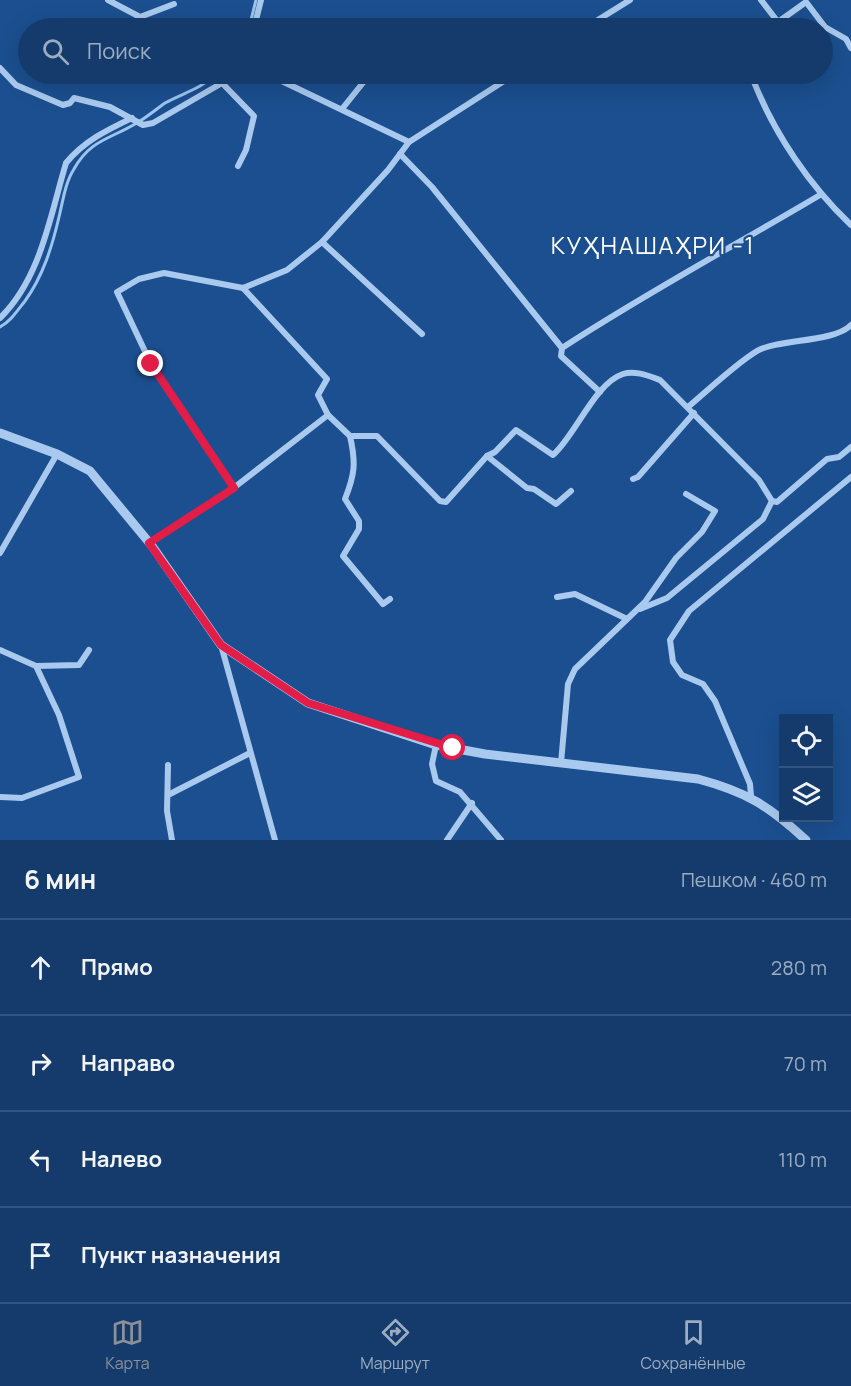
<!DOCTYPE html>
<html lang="ru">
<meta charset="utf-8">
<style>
:root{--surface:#143b6b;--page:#214673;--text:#f1f3f6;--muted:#9dadc1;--line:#33557e;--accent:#8c9099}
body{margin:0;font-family:Manrope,sans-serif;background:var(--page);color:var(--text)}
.controls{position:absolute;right:18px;bottom:18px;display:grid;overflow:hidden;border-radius:0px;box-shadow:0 6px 24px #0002}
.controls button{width:54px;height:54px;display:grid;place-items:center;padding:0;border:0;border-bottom:2px solid var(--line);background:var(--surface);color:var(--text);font:30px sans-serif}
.stop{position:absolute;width:18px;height:18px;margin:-14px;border:4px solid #e11d48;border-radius:50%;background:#fff}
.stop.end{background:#e11d48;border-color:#fff;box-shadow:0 2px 6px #0008}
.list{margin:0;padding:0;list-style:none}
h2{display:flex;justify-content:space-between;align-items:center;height:78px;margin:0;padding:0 24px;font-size:26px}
h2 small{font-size:20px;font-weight:400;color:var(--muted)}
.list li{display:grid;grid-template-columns:39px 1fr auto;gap:18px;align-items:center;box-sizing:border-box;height:96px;padding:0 24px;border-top:2px solid var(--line)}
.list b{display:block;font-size:22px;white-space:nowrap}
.list em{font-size:20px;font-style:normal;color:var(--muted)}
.icon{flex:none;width:33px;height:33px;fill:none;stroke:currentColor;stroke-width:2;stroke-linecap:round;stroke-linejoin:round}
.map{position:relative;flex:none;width:851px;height:840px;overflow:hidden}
.search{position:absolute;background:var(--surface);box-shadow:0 6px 24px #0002;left:18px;right:18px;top:18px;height:66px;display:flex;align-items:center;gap:15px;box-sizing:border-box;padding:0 21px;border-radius:33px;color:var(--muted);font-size:22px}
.sheet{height:462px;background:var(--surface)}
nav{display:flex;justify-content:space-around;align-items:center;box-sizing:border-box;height:84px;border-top:2px solid var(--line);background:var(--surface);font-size:16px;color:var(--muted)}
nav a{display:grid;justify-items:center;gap:3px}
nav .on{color:var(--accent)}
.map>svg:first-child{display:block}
</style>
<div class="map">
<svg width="851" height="840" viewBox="0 0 851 840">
<rect width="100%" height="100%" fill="#1b4f8f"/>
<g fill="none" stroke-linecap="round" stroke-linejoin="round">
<g stroke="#9cc4f0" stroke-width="3">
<path d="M249,28L256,0"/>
<path d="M0,327C11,321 17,311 25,301C43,276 52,247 59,217C63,201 65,183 74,169C90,140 110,139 135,124C146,118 155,110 165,103C183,93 201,89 216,74"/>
</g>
<g stroke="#a9c9ee" stroke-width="6">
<path d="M108,0L140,17L174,4"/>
<path d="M761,0L778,22L806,2L825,27L846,39L851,48"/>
<path d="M254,28L261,0"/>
<path d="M585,28L630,0"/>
<path d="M0,68L16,85L63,105L70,103L74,98L110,107L143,125L153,123L222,83L230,74"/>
<path d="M267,74L409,142"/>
<path d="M754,82C775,135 810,186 851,225"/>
<path d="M222,83L254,116L246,150L238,166"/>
<path d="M342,109L370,74"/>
<path d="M400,154L432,187L562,348L561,356L600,392"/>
<path d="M322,242L422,334"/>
<path d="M243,288L327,379L318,395L328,415L350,436H377L440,501L446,502L487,456L495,452L516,430L553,455C575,436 595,383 623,374C635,370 649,376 660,380L759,480L772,501L777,502L827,459L839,457L851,447"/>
<path d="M0,318C41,278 50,216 66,163C84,141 107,130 132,118"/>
<path d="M562,348C646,293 734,246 820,195"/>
<path d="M688,407C704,394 744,356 761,349C785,339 834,342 851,325"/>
<path d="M350,436C356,463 355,474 345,499L359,521V529L343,556L383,604L390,599"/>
<path d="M487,456L527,488L534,489L556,504L571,491"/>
<path d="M633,479L638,477L694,413"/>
<path d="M234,488L151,364L117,292L139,279L164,273L243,288L287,270L322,242L388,170L409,142L515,74"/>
<path d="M149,543L227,493L328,415"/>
<path d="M0,553L57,454"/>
<path d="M557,597L575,594L627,619"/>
<path d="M640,609L667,598L763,519L772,501"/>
<path d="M221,645L275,840"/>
<path d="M0,650L36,666L79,665L89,650"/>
<path d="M436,745L432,764L436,781L460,792L501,840"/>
<path d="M561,763L568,684L575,669L645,602L676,558L702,532L715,511L686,494"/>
<path d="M168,765L167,811L172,840"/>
<path d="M168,795L250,753"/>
<path d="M751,796L750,784L715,701L703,684L682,675L673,662L670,640L689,611L851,477"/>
<path d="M0,797L22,798L79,777L59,715L36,666"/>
<path d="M447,840L472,803"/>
</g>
<path stroke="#a9c9ee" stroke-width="9" d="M0,433L57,454L90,471L152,546L221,645L308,703L436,745L485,754L698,779C747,792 769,806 806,840"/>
</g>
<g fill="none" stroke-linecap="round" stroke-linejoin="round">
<path stroke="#e11d48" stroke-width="8" d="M151,364L234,488L149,543L221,645L308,703L453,748"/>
</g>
<g text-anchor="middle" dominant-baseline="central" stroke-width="4.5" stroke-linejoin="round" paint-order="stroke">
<g font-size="24" letter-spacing="1.5" fill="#fff" stroke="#1b4f8f">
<text x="653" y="244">КУҲНАШАҲРИ -1</text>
</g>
</g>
</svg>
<div class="controls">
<button><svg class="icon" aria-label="locate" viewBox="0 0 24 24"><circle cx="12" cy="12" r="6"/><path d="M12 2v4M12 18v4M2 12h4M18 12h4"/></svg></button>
<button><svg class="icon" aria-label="layers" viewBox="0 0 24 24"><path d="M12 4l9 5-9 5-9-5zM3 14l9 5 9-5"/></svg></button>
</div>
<div class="stop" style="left:453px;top:748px"></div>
<div class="stop end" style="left:151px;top:364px"></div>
<div class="search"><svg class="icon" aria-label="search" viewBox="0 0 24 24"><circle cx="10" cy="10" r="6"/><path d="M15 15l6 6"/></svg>Поиск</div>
</div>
<section class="sheet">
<h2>6 мин<small>Пешком · 460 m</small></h2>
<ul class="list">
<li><svg class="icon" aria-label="ahead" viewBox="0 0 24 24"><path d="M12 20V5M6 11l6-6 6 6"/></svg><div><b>Прямо</b></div><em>280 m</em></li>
<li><svg class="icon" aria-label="right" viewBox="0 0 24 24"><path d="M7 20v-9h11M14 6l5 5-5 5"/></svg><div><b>Направо</b></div><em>70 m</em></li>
<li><svg class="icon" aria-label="left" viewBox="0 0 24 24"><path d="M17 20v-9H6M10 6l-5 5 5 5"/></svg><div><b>Налево</b></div><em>110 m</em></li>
<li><svg class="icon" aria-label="arrive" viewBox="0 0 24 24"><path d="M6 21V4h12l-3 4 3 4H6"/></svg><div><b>Пункт назначения</b></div></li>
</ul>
</section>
<nav>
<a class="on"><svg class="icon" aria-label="map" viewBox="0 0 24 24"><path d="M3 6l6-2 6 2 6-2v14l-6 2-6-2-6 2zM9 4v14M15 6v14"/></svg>Карта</a>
<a><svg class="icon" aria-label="directions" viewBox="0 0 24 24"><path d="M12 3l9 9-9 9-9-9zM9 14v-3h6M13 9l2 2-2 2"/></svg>Маршрут</a>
<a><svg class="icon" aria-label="saved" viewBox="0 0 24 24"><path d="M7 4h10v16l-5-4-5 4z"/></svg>Сохранённые</a>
</nav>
